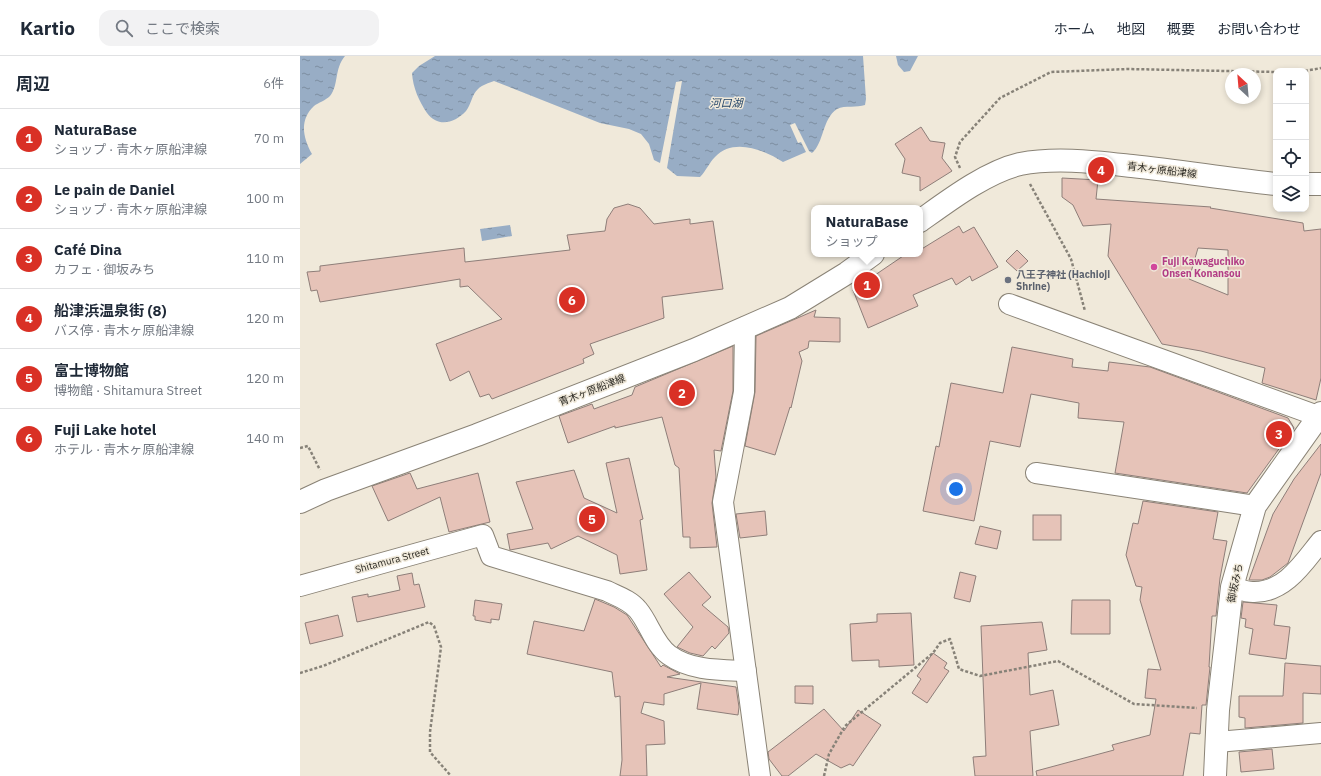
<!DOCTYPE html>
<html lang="ja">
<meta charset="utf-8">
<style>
:root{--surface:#fff;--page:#f2f2f3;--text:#1f2937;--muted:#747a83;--line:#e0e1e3;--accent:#d93025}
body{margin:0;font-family:"IBM Plex Sans","Noto Sans JP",sans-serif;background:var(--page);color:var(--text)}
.controls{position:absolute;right:12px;top:12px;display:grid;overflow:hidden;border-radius:8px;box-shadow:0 2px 6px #0003}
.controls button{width:36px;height:36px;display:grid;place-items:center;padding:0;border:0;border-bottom:1px solid var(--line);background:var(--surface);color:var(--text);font:20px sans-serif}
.compass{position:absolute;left:925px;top:12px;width:36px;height:36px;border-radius:50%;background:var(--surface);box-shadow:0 2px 6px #0003;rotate:334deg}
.you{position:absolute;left:656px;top:433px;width:14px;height:14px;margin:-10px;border:3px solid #fff;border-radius:50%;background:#1a73e8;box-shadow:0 0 0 6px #1a73e833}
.badge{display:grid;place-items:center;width:26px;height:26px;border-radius:50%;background:var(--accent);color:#fff;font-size:13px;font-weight:700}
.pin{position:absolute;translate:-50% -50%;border:2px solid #fff;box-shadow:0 1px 4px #0006}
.popup{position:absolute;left:511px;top:149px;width:112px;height:52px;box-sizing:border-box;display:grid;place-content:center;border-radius:8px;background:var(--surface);filter:drop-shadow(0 1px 3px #0005);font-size:13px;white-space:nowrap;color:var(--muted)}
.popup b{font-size:15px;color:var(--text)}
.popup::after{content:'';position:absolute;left:50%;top:100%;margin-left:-8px;border:8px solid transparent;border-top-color:var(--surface)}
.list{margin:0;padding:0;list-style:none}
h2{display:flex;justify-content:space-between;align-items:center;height:52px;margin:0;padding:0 16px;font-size:17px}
h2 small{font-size:13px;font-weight:400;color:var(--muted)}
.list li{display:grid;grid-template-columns:26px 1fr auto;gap:12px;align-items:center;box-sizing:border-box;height:60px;padding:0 16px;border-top:1px solid var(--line)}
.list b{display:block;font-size:15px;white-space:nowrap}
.list p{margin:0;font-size:13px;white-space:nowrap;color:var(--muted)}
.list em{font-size:13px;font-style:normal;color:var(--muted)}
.icon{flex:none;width:22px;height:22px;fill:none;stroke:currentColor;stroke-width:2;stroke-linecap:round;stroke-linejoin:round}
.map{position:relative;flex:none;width:1021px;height:720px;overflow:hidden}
header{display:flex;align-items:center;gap:24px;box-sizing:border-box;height:56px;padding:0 20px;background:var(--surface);border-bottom:1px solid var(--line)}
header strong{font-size:19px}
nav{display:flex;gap:22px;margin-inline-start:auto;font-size:14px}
.search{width:280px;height:36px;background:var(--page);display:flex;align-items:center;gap:10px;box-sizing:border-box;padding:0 14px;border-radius:12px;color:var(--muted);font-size:15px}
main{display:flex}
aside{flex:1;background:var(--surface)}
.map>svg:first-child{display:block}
</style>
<header>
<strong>Kartio</strong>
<div class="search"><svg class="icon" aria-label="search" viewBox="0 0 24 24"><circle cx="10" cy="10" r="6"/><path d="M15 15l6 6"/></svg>ここで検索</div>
<nav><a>ホーム</a><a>地図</a><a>概要</a><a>お問い合わせ</a></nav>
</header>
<main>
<aside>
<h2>周辺<small>6件</small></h2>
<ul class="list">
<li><span class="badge">1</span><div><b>NaturaBase</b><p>ショップ · 青木ヶ原船津線</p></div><em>70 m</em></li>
<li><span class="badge">2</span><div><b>Le pain de Daniel</b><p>ショップ · 青木ヶ原船津線</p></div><em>100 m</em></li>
<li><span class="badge">3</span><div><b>Café Dina</b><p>カフェ · 御坂みち</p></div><em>110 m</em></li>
<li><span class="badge">4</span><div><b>船津浜温泉街 (8)</b><p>バス停 · 青木ヶ原船津線</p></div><em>120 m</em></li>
<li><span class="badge">5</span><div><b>富士博物館</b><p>博物館 · Shitamura Street</p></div><em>120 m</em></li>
<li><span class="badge">6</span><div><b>Fuji Lake hotel</b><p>ホテル · 青木ヶ原船津線</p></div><em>140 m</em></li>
</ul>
</aside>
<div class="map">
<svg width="1021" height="720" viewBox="0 0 1021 720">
<defs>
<pattern id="water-ripples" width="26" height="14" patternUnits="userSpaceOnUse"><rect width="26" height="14" fill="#98adc5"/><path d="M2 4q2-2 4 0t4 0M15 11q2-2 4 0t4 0" fill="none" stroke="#7c8da0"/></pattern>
</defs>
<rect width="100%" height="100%" fill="#f0e9da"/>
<g fill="url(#water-ripples)">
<path d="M0,0H45C34,13 39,29 30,40C26,44 18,47 14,50C0,63 2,80 12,98L0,108Z"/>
<path d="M135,0H563L566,43L565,49C557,52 545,49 537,53C522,63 524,87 512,97L509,95L495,67L490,69L498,87L501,86L506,96L483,106C465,94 433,81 415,101C409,107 406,115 400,121L377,120L367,112L382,25L376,26L360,107L354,104L349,88L341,78L329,73L300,67L194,25C189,27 182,29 178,33C172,38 171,49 166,55C155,67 138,72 127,57C119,45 113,32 112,17L119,10Z"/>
<path d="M596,0H618L610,15L604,16L598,9Z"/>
<path d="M210,169L212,180L182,185L180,173Z"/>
</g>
<g fill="#e6c3b8" stroke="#8e7e79" fill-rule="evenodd">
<path d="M621,71L630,85L645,87L642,102L652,115L620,135V121L602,117L605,103L595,88Z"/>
<path d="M762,122L798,124L796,143L911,151L910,152L1003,167L1004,175L1021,173V322L1016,344L962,327L965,312L901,295L862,288L808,200L811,168L783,170L773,149L762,141ZM898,192L928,194V239L889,223Z"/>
<path d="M328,148L340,152L354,168L390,163V168L413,165L423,233L362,241L364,262L290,288L294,298L283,303L284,307L192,343L189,338L180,341L169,315L150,325L136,288L202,263L168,230L160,231V223L20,246L17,234L11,235L7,216L20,215V210L164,192L165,206L270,194L267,179L305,175L307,163L314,152Z"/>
<path d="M659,170L663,177L674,171L698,211L672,225L670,220L656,229L652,222L613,239L618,250L568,272L553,234L606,198H620V194Z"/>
<path d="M717,194L728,205L717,215L706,205Z"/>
<path d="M516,254L514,261L540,262V286L509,285L508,292L499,296L502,305L491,352L490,351L475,399L445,390L455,336L456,280Z"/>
<path d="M433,290V335L421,395L414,394L416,421L412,447L417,491L390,492V481H383L379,412L375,409L362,361L315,372V370L268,387L259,360L292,348L294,353L332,339L335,331Z"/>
<path d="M712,291L773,303L772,311L808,315L809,306L850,311L988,362L994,372L947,437L815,417L824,366L778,362L779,347L731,338L720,391L690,385L674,465L623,455L636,390L639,391L651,327L703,337Z"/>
<path d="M1021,388V417L988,507L970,521L962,524H949L973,458L994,423Z"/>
<path d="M329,402L343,463L340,464L347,514L320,518L317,499L278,480L251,493L248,487L210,494L207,478L233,473L216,426L274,414L284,442L317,457L306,407Z"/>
<path d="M110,417L117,433L178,417L190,466L149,476L140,441L88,465L72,430Z"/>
<path d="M843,445L918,456L913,483L927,485L920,522L916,560H912L909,611H910L906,649H902L900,678L890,677L883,720H737L736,715L814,694L812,689L850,679L856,643L845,642L848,613L861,614L840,544L842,531L836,530L826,499L833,467L838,468Z"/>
<path d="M465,455L467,479L440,482L436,458Z"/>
<rect x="733" y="459" width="28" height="25"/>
<path d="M680,470L701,475L697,493L675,488Z"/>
<path d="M389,516L411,541L402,549L428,571L429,577L415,593L412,590L403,600L390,597L377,591L393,571L364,538Z"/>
<path d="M660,516L676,520L670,546L654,542Z"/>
<path d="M112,517L114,529L119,528L125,551L57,566L52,541L68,538V541L100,534L97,520Z"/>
<path d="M295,543L314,551L327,559L361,611L363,609L380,618L367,621L436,631L439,651L438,659L397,653L401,627L364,638V649L344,646L341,657L364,665L365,688L346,689L347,720H320L322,704L320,640L315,641L312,616L227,598L234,565L284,575Z"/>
<path d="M175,544L202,548L199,564L191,563V567L175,564V560H173Z"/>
<path d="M772,544H810V578H771Z"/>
<path d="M943,546L977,549L974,569L990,571L986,603L949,598L953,573L945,571L946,563L941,562Z"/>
<path d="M611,557L614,609L579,611V604L552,605L550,568L577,566V558Z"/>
<path d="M38,559L43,580L10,588L5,567Z"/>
<path d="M742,566L747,594L728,597L730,639L753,634L759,669L730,675L733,720H675L673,701L686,700L681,570Z"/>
<path d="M633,597L647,607L644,612L649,615L627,647L612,637L621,623L617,620Z"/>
<path d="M985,607L1021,610V638L1003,637V667L945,672V662L939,661V640H983Z"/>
<path d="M495,630H513V648L495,647Z"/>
<path d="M524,653L544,675L558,654L581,669L553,710L550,708L541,712L516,698L488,720H482L469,703L468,696Z"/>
<path d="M972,693L974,713L941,716L939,696Z"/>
</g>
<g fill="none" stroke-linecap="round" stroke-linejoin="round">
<g stroke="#8a8376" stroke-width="22">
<g id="minor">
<path d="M709,248L1018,360"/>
<path d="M445,271L444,336L423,446L460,720"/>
<path d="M736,417L955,450"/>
<path d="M0,530L183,479L191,500L307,535C317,540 330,544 338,554C349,567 354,588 369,599C391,615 420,614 446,615"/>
<path d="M932,531C939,533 946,536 953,536C985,537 1004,506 1021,485"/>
<path d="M917,686L1021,677"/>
</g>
</g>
<g stroke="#8a8376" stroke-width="24">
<g id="major">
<path d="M1006,128H1021"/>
<path d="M620,165C648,145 686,116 720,108C756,101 795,106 832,110C880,115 928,123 976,128"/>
<path d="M0,446L26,434L177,379L394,294L490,252L547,217L573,198"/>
</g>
</g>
<g stroke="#8a8376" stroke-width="24">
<path id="highway" d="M915,720L918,654L932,531L955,450L1021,357"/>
</g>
<g stroke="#878278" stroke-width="2.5" stroke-dasharray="3 2" stroke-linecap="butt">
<path d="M1005,15L1021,12"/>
<path d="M660,112L655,101L660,86L700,42L751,16L828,13L976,16"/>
<path d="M730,128L771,203L785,255"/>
<path d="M0,392L8,390L20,414"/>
<path d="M0,617L23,610L129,566L134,570L141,591L130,676V696L151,720"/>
<path d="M524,720L529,698L545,670L633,597L640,587L650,583L659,613L680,620L758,605L834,648L897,652"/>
</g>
<use href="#minor" stroke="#fff" stroke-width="20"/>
<use href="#major" stroke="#fff" stroke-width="22"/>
<use href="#highway" stroke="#fff" stroke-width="22"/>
</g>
<circle fill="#d1479c" stroke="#f0e9da" stroke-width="1.5" cx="854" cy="211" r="4"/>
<circle fill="#6b7280" stroke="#f0e9da" stroke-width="1.5" cx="708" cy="224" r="4"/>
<g text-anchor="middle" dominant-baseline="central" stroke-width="3" stroke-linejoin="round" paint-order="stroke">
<g font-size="10" fill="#2c2a24" stroke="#f0e9da">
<text transform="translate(862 114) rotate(7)">青木ヶ原船津線</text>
<text transform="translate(292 334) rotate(-21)">青木ヶ原船津線</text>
<text transform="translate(92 504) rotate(-15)">Shitamura Street</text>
<text transform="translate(935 527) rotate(-78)">御坂みち</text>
</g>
<g font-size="10" font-weight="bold" fill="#b23c85" stroke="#f0e9da" text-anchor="start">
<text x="862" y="205">Fuji Kawaguchiko<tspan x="862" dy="12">Onsen Konansou</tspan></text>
</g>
<g font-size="10" font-weight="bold" fill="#5b616d" stroke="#f0e9da" text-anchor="start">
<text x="716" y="218">八王子神社 (Hachioji<tspan x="716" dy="12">Shrine)</tspan></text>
</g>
<g font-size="11" font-style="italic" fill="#234568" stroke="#f0e9da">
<text x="426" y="47">河口湖</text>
</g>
</g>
</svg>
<div class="controls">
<button>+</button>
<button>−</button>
<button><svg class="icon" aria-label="locate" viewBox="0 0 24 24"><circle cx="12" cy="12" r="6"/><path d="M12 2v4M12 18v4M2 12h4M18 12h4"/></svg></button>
<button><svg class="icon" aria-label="layers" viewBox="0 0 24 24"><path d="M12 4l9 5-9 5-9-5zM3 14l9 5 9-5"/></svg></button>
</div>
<svg class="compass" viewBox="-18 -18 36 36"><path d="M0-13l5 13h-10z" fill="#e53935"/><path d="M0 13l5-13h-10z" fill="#747a83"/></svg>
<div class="you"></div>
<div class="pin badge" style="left:567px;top:229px">1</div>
<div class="popup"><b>NaturaBase</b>ショップ</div>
<div class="pin badge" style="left:382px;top:337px">2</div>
<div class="pin badge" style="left:979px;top:378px">3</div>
<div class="pin badge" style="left:801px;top:114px">4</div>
<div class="pin badge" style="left:292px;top:463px">5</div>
<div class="pin badge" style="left:272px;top:244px">6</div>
</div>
</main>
